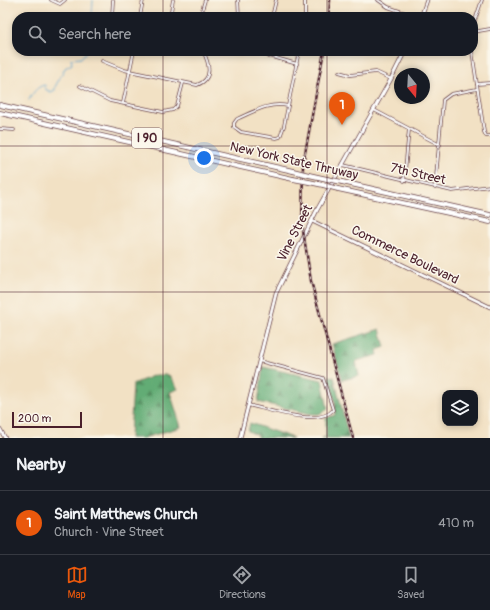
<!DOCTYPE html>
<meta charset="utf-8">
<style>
:root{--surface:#171b24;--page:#242831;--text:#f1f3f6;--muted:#9ea1a6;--line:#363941;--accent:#ea580c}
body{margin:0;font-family:Pangolin,sans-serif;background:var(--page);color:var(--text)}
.controls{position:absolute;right:12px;bottom:12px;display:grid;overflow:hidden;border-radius:8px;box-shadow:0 2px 6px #0003}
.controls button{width:36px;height:36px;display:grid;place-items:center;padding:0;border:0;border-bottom:1px solid var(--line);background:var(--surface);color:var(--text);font:20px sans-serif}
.compass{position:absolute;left:394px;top:68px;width:36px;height:36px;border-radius:50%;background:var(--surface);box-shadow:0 2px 6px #0003;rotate:162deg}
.scale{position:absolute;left:12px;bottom:10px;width:70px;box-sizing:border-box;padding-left:4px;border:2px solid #4a1f2b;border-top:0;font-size:11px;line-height:14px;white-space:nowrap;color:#4a1f2b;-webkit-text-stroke:3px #fbf7ec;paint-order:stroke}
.you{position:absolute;left:204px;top:158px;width:14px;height:14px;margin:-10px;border:3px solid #fff;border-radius:50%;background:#1a73e8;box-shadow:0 0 0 6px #1a73e833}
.badge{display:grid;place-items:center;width:26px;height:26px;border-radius:50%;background:var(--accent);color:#fff;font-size:13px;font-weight:700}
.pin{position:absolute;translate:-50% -33px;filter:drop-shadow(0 1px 2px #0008)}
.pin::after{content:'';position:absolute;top:21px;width:14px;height:12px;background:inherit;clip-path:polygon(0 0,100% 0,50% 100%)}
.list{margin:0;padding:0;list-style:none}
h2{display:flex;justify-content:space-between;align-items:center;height:52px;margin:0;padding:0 16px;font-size:17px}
h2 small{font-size:13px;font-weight:400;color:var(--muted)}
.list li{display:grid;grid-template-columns:26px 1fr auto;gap:12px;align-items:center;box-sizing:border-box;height:64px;padding:0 16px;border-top:1px solid var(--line)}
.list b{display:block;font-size:15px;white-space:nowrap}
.list p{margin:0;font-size:13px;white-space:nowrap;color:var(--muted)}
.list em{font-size:13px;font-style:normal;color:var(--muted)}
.icon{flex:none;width:22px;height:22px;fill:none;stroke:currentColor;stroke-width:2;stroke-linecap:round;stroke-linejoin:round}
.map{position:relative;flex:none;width:490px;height:438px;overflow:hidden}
.search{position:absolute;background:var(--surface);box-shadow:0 2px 6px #0003;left:12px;right:12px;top:12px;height:44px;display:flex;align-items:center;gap:10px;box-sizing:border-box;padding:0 14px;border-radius:16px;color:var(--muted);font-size:15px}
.sheet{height:116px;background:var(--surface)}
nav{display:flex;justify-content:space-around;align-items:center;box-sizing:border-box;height:56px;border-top:1px solid var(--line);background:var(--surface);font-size:11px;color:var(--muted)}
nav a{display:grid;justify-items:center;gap:2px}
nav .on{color:var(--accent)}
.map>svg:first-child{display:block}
</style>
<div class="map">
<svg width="490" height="438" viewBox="0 0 490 438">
<defs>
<pattern id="forest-firs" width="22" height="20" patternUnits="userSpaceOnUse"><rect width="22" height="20" fill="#62ac74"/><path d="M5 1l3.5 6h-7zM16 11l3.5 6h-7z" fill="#538b5f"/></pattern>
</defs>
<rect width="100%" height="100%" fill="#fbf7ec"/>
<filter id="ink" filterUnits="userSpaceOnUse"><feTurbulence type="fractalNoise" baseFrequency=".025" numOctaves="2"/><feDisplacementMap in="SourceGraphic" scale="8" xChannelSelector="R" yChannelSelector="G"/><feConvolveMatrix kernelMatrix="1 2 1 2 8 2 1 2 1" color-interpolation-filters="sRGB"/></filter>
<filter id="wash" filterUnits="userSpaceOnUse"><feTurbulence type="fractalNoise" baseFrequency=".012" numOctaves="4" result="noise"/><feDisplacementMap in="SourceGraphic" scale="16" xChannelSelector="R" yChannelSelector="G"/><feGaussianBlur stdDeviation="0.9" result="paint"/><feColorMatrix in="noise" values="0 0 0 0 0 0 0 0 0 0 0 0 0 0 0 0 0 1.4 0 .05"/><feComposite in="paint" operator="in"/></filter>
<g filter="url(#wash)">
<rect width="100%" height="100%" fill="#f2e1c4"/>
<g fill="url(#forest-firs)" stroke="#566650">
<path d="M380,329L385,347L377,350L378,355L356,361L359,376L342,380L332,344Z"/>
<path d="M263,367L322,380L328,409L319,414H311L258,402Z"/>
<path d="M155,375H169L178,389L170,392L181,427L143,438H130L133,384Z"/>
<path d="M328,376L334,377L349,438H322L326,437V418L335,415V401Z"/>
<path d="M250,423L293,438H257V435L248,431Z"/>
</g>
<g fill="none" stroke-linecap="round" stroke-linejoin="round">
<g stroke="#58a2cf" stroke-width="1">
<path d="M92,17L93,0"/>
<path d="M29,100C32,94 37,86 45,85V89L51,92L55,90V87L65,68L72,64L71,59L81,58L87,51"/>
</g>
</g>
</g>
<g filter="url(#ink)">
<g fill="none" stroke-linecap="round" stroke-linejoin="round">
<g stroke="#633c42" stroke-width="3.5">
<g id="street">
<path d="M51,0L60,4L65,0"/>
<path d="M238,0L239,17"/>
<path d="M378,0L388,7L417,17"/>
<path d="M112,17L113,0"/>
<path d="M140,17L143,0"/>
<path d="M170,17L173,0"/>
<path d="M200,17L205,0"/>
<path d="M272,17L276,0"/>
<path d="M305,17V0"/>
<path d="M473,26L482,0"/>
<path d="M473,32L490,29"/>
<path d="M252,51L297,64"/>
<path d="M472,51L484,132L486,136H490"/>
<path d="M269,57L270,51"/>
<path d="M102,61L124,70L197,85C214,79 209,63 203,51"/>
<path d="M339,72L350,75L376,72L391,79"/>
<path d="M477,84L490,83"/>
<path d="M80,86L110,101L163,112L173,110L177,106L183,83"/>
<path d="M123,103L134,51"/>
<path d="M288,106C269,102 255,111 237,119L234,123V127L241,132L276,138L280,137L284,126L299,51"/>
<path d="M374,110L440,145"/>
<path d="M0,129L14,130"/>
<path d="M343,165L452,191L490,186"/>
<path d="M404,181L409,129"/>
<path d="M435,188L443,100L451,94L477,89"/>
<path d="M248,405C267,409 319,427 333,410L323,378L259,361"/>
</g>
</g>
<g stroke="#633c42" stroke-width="4.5">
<g id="secondary">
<path d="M421,17L427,0"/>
<path d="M312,221L490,307"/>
<path d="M0,429L5,438"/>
<path d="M240,438L276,293L317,210L391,79L405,51"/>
</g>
</g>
<g stroke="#633c42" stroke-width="5.5">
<g id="highway">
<path d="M0,105L293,171"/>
<path d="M0,113L293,179"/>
<path d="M309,175L327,179"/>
<path d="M309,182L323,185"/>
<path d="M342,182L490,215"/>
<path d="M338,189L490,222"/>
</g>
</g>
<use href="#street" stroke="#fff" stroke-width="2"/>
<use href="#secondary" stroke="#fff" stroke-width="3"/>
<use href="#highway" stroke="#fff" stroke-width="4"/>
<g stroke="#4a1f2b" stroke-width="2.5">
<g id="rail">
<path d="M329,17L330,0"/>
<path d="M324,51L303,164L302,224L311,281L353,438"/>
</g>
</g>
<use href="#rail" stroke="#fbf7ec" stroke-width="1" stroke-dasharray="3" stroke-linecap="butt"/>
<g stroke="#633c42" stroke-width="5.5" stroke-linecap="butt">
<g id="highway-bridge">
<path d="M293,171L309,175"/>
<path d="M293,179L309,182"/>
<path d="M327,179L342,182"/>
<path d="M323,185L338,189"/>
</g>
</g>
<use href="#highway-bridge" stroke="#fff" stroke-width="4"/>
</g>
</g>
<path fill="none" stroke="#4a1f2b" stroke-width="1" stroke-opacity="0.55" d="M163,0V17M327,0V17M163,51V438M327,51V438M0,146H490M0,292H490"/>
<g text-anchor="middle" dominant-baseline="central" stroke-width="3" stroke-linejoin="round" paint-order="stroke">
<rect fill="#fbf7ec" stroke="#7f6065" stroke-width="1" x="132" y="128" width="30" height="20" rx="3"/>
<g font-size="12" font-weight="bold" fill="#4a1f2b">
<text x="147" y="138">I 90</text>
</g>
<g font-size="13" fill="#4a1f2b" stroke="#fbf7ec">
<text transform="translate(294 161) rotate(13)">New York State Thruway</text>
<text transform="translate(418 174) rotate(13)">7th Street</text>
<text transform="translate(295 233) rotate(-63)">Vine Street</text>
<text transform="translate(405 255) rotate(26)">Commerce Boulevard</text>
</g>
</g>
</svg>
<div class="controls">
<button><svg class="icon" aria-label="layers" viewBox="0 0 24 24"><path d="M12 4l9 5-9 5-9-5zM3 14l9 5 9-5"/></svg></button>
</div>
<svg class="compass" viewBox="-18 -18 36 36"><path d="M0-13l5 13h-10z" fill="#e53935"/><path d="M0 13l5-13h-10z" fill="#9ea1a6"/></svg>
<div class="scale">200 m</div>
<div class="you"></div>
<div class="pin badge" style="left:342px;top:125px">1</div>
<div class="search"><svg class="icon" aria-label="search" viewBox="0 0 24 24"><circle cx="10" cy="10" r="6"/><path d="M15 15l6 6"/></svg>Search here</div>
</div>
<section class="sheet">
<h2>Nearby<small></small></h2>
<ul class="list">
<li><span class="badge">1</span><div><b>Saint Matthews Church</b><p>Church · Vine Street</p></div><em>410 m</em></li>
</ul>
</section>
<nav>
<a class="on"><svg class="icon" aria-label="map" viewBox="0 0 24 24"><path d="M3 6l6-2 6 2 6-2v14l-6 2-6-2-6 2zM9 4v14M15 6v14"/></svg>Map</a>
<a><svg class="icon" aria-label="directions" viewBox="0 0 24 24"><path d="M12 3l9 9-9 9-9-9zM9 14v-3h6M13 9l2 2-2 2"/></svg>Directions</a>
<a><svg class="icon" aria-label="saved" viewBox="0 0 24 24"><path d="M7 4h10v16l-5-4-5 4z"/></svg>Saved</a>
</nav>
